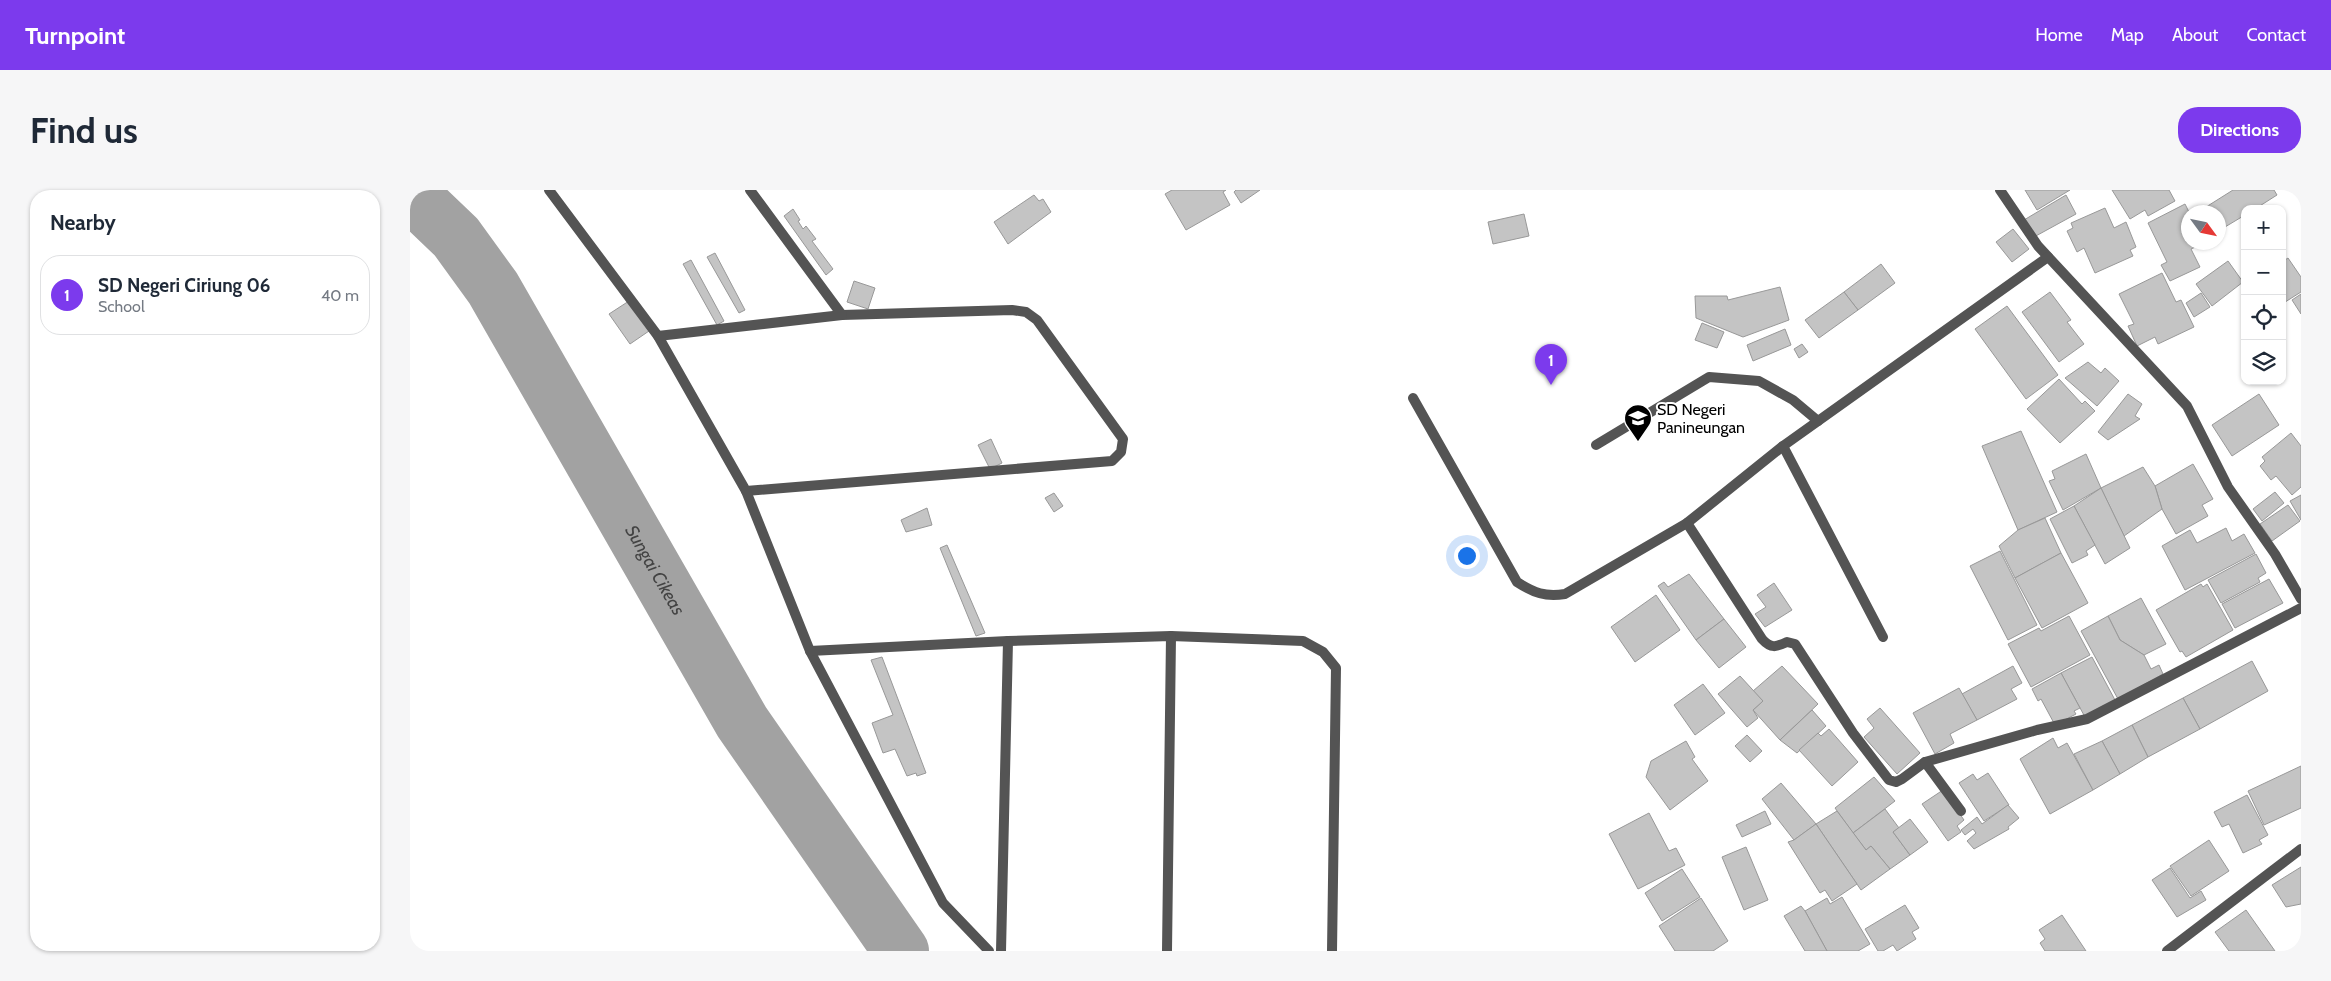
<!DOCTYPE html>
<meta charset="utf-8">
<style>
:root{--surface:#fff;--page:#f6f6f7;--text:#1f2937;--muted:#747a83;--line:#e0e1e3;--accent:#7c3aed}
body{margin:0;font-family:Cabin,sans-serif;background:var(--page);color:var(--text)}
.controls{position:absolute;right:15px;top:15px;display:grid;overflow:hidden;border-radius:10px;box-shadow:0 1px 4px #0004}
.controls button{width:45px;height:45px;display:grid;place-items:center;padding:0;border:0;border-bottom:1px solid var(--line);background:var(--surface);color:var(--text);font:25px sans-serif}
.compass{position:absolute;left:1771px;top:15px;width:45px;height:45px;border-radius:50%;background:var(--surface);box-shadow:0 1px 4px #0004;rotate:123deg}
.you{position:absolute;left:1056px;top:365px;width:18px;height:18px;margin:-12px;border:4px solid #fff;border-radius:50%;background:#1a73e8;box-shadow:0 0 0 8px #1a73e833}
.badge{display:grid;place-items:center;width:32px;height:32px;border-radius:50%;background:var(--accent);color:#fff;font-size:16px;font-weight:700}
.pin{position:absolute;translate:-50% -41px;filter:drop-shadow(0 1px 2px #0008)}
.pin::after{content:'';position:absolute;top:26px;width:18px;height:15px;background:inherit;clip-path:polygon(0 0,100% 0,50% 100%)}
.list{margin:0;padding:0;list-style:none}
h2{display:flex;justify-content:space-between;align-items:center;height:65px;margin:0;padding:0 20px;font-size:21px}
h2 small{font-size:16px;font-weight:400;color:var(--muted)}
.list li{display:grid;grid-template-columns:32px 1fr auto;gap:15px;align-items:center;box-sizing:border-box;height:80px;margin:0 10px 10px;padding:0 10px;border:1px solid var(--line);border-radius:20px}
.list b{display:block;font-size:19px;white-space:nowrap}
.list p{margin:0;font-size:16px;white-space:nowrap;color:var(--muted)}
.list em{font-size:16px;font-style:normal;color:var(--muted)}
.icon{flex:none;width:28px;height:28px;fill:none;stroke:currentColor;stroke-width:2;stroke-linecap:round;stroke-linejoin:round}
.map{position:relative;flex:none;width:1891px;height:761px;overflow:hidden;border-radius:20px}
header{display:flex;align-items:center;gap:30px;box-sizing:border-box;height:70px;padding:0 25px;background:var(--accent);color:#fff}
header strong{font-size:24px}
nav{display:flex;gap:28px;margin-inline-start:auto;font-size:18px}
.intro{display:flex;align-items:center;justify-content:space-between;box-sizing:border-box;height:120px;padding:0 30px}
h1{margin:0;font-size:35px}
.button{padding:12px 22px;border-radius:20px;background:var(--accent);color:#fff;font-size:18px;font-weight:700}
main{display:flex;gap:30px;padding:0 30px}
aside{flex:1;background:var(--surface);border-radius:20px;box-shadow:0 1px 4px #0004}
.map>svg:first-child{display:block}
</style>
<header>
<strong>Turnpoint</strong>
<nav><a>Home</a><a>Map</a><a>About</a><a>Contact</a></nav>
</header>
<div class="intro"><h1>Find us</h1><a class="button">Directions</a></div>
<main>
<aside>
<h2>Nearby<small></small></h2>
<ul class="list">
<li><span class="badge">1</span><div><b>SD Negeri Ciriung 06</b><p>School</p></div><em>40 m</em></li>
</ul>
</aside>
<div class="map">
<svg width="1891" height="761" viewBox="0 0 1891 761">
<rect width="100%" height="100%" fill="#fff"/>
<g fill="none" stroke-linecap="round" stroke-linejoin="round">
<path stroke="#a2a2a2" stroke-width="56" id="s1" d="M0,3L46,47L83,98L332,532L491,761"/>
</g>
<g fill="#c4c4c4" stroke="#989898">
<path d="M762,0H816L813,2L820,15L776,40L755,4Z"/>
<path d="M826,0H850L831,13L824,2Z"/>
<path d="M1615,0H1660L1627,20Z"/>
<path d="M1702,0H1759L1765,11L1738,26L1735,20L1720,29Z"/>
<path d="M1823,0H1864L1867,5L1845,19H1835V25L1810,40L1808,22H1799L1796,17Z"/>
<path d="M624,5L629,11L633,9L641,22L598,54L584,32Z"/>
<path d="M1656,5L1666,24L1624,47L1614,30Z"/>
<path d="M1775,14L1779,22L1778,52L1794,53L1781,59L1790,77L1760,91L1751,75L1757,72L1738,33Z"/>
<path d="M1695,18L1704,38L1716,32L1726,57L1720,60L1723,66L1685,83L1674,58L1667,62L1657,41L1663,38L1661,33Z"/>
<path d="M383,19L390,30L388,31L393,39L396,36L406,49L402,51L423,79L416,85L374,26Z"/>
<path d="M1114,24L1119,46L1083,54L1078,32Z"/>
<path d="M1603,39L1619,59L1602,72L1586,52Z"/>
<path d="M305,63L335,120L329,123L297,67Z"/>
<path d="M1878,68L1891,87V102L1872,114V72Z"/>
<path d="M281,70L314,131L307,135L273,74Z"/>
<path d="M1818,71L1833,92L1802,116L1786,94Z"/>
<path d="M1471,74L1485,93L1448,120L1434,102Z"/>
<path d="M1752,83L1766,112L1771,110L1784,137L1748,154L1745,147L1727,156L1718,136L1724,134L1709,104Z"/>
<path d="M444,91L465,98L458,119L437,112Z"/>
<path d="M1370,97L1379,130L1333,147L1286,128L1285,106H1317L1318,110Z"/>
<path d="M1434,102L1448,120L1409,148L1395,130Z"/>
<path d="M1640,102L1661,130L1657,132L1674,154L1649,172L1612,122Z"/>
<path d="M1791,103L1800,117L1784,127L1776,113Z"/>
<path d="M1891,104V124L1882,110Z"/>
<path d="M219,111L239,141L220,154L199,124Z"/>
<path d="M1597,116L1648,185L1616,209L1565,139Z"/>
<path d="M1292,133L1314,142L1307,158L1285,150Z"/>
<path d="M1375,139L1381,155L1343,171L1337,155Z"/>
<path d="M1392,154L1398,162L1389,168L1384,159Z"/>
<path d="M1678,172L1691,183L1695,178L1709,191L1687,216L1655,188Z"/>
<path d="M1649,189L1672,214L1675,211L1685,221L1650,253L1617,219Z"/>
<path d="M1718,204L1732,214L1725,226L1730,229L1698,250L1688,242Z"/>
<path d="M1849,204L1869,235L1822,266L1802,235Z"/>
<path d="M1611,241L1647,322L1608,340L1572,256Z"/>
<path d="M1881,243L1891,256V297L1882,305L1866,286L1861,290L1850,276L1855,271L1852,267Z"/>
<path d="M581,249L592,273L580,279L568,255Z"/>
<path d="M1676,264L1691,298L1653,320L1639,291L1645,289L1642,281Z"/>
<path d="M1783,274L1803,309L1792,315L1798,326L1766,344L1752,319L1745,296Z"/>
<path d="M1733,277L1745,296L1752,319L1714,346L1691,298Z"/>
<path d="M1691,298L1720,358L1695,374L1664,316Z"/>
<path d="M1865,302L1874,313L1852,331L1843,319Z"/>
<path d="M644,303L653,316L644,322L635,308Z"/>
<path d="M1891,305V330L1880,311Z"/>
<path d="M1878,315L1890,331L1862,351L1850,334Z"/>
<path d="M1664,316L1685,355L1676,361L1678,365L1662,373L1640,329Z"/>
<path d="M517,318L522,335L496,342L491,330Z"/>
<path d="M1635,328L1651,363L1605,388L1589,356L1608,340Z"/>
<path d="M1816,338L1822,351L1834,344L1845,363L1775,400L1752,356L1780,340L1787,353Z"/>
<path d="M537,355L575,443L566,446L530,358Z"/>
<path d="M1590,361L1627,435L1598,450L1560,376Z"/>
<path d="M1651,363L1678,413L1632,438L1605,388Z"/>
<path d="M1846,364L1856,383L1848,388L1850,392L1811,413L1798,390Z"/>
<path d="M1279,384L1314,429L1286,450L1248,396L1254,392L1258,397Z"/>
<path d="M1859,389L1873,413L1825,438L1812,414Z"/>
<path d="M1364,393L1382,420L1355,437L1345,424L1356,417L1347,405Z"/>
<path d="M1791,394L1793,397L1797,394L1823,440L1776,467L1772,461L1770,462L1746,420Z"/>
<path d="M1246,405L1270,440L1225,472L1201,437Z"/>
<path d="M1731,408L1756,454L1734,465L1710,450L1698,426Z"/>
<path d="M1659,426L1680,465L1621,497L1598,454L1629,438L1631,441Z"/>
<path d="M1698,426L1710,450L1734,465L1741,479L1749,475L1753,484L1708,509L1671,441Z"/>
<path d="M1314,429L1336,457L1309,478L1286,450Z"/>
<path d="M472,467L516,583L507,586L506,583L497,586L485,559L473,563L462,533L483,525L461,470Z"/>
<path d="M1682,467L1705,510L1675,527L1651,483Z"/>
<path d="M1842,471L1858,501L1790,539L1773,508Z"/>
<path d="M1372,476L1408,514L1370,550L1343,520L1353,511L1343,501Z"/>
<path d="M1603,476L1612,493L1601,499L1607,509L1567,530L1552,504Z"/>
<path d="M1651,483L1670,518L1664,521L1666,524L1645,535L1631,509L1628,511L1622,499Z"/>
<path d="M1330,486L1353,511L1343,520L1348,528L1337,537L1308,504Z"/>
<path d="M1293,494L1315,523L1285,545L1264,515Z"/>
<path d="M1549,498L1567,530L1540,544L1544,553L1525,564L1503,523Z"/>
<path d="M1773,508L1790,539L1738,567L1722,535Z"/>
<path d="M1470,518L1510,563L1487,584L1454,547L1464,538L1457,529Z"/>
<path d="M1402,520L1416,536L1387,563L1370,550Z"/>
<path d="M1722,535L1738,567L1710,584L1692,551Z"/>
<path d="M1419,539L1448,572L1422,596L1389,560L1408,543L1411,546Z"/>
<path d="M1337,545L1352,561L1340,572L1325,556Z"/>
<path d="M1643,548L1648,558L1657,553L1683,600L1640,624L1610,569Z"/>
<path d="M1276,551L1285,567L1282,569L1298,591L1260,620L1236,587L1241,571Z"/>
<path d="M1692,551L1710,584L1683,600L1664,564Z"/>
<path d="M1891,576V618L1854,635L1838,601Z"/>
<path d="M1578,583L1599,615L1574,631L1549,593L1563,584L1567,590Z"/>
<path d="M1464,587L1485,611L1443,643L1425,618Z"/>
<path d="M1371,593L1406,634L1384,650L1352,609Z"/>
<path d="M1533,600L1554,630L1547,636L1551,642L1538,651L1512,614Z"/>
<path d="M1837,605L1858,645L1849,650L1852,654L1833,663L1819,634L1812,637L1804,622Z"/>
<path d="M1598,615L1609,628L1598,637L1599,639L1564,659L1557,651L1566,643L1563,639L1555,645L1551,640L1567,627L1572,634Z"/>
<path d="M1475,619L1489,638L1483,642L1500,665L1480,679L1461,656L1456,660L1443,643Z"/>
<path d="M1355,621L1361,634L1332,647L1326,635Z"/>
<path d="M1427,621L1456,660L1461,656L1480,679L1451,700L1406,634Z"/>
<path d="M1239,623L1259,661L1266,658L1275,675L1228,699L1199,644Z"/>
<path d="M1500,629L1518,652L1500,665L1483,642Z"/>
<path d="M1406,634L1447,694L1422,711L1415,700L1410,703L1378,652L1384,650Z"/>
<path d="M1799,650L1819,681L1781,706L1760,676Z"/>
<path d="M1336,657L1358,710L1334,720L1312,667Z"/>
<path d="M1891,677V714L1876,717L1862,695Z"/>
<path d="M1760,678L1780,708L1791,701L1796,710L1767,727L1742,690Z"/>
<path d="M1272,679L1290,707L1252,731L1235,703Z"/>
<path d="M1432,707L1460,754L1448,761H1417L1395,721L1417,708L1420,714Z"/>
<path d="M1291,708L1318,751L1303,761H1265L1249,736Z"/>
<path d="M1495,715L1509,738L1502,742L1506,749L1487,761L1483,755L1473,761H1468L1455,739Z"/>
<path d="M1391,716L1395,721L1417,761H1395L1374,726Z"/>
<path d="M1836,720L1865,761H1819L1805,742Z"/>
<path d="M1652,725L1676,761H1635L1630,753L1635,749L1629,740Z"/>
</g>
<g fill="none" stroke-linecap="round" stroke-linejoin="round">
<path stroke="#545454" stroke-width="10" d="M1186,255L1299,187L1349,191L1383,210L1408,231"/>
<g stroke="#545454" stroke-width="10">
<path d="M139,0L248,146L336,301L702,271L711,262L713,249L627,130L616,122L602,120L432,125"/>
<path d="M1590,0L1628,56L1777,216L1818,297L1865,364L1891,409"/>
<path d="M248,146L432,125L340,0"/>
<path d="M1003,208L1107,392C1124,403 1135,407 1155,404L1277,333L1373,256L1638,67"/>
<path d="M1373,256L1473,447"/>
<path d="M336,301L400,461L533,713L579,761"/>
<path d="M1277,333L1352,449C1361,459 1366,457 1377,452L1385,454L1443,543L1479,590L1486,592L1492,589L1515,572L1627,540L1677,529L1891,418"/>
<path d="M400,461L598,451L761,446L893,451L913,462L926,478L922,761"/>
<path d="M1515,572L1551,621"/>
<path d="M591,761L598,451"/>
<path d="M757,761L761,446"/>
<path d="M1757,761L1891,659"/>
</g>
</g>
<defs>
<g id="school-pin" transform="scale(1.4375)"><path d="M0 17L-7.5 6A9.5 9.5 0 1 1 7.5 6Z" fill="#000" stroke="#fff"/><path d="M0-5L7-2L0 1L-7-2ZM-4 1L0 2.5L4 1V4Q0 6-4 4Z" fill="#fff"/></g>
</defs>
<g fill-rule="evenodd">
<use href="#school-pin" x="1228" y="228"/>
</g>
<g text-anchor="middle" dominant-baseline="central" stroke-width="4" stroke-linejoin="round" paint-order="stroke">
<g font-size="16" fill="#000" stroke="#fff" text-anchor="start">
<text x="1247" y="219">SD Negeri<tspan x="1247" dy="18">Panineungan</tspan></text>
</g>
<g font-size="18" font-style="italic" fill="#434343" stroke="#fff">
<text stroke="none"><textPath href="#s1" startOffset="452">Sungai Cikeas</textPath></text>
</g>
</g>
</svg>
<div class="controls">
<button>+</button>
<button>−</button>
<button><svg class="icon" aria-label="locate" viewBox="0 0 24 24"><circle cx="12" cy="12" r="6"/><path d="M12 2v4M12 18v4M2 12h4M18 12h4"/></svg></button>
<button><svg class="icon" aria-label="layers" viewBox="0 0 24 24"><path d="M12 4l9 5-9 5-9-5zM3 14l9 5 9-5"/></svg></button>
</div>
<svg class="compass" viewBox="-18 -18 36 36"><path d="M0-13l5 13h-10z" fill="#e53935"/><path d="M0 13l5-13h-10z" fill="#747a83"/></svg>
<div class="you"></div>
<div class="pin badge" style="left:1141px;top:195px">1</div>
</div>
</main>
